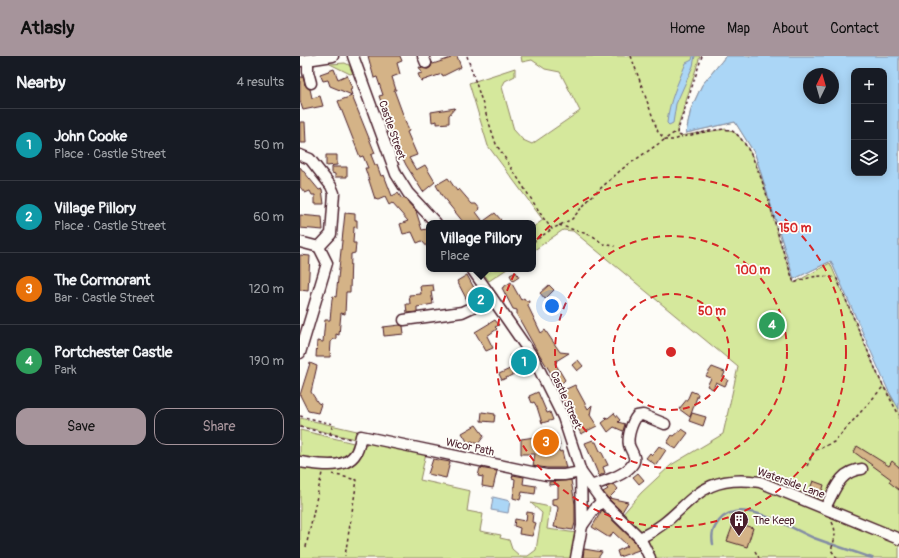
<!DOCTYPE html>
<meta charset="utf-8">
<style>
:root{--surface:#171b24;--page:#242831;--text:#f1f3f6;--muted:#9ea1a6;--line:#363941;--accent:#a6949b}
body{margin:0;font-family:Pangolin,sans-serif;background:var(--page);color:var(--text)}
.controls{position:absolute;right:12px;top:12px;display:grid;overflow:hidden;border-radius:8px;box-shadow:0 2px 10px #0003}
.controls button{width:36px;height:36px;display:grid;place-items:center;padding:0;border:0;border-bottom:1px solid var(--line);background:var(--surface);color:var(--text);font:20px sans-serif}
.compass{position:absolute;left:503px;top:12px;width:36px;height:36px;border-radius:50%;background:var(--surface);box-shadow:0 2px 10px #0003;rotate:5deg}
.you{position:absolute;left:252px;top:250px;width:14px;height:14px;margin:-10px;border:3px solid #fff;border-radius:50%;background:#1a73e8;box-shadow:0 0 0 6px #1a73e833}
.badge{display:grid;place-items:center;width:26px;height:26px;border-radius:50%;background:var(--accent);color:#fff;font-size:13px;font-weight:700}
.pin{position:absolute;translate:-50% -50%;border:2px solid #fff;box-shadow:0 1px 4px #0006}
.popup{position:absolute;left:126px;top:164px;width:110px;height:52px;box-sizing:border-box;display:grid;place-content:center;border-radius:8px;background:var(--surface);filter:drop-shadow(0 1px 3px #0005);font-size:13px;white-space:nowrap;color:var(--muted)}
.popup b{font-size:15px;color:var(--text)}
.popup::after{content:'';position:absolute;left:50%;top:100%;margin-left:-8px;border:8px solid transparent;border-top-color:var(--surface)}
.list{margin:0;padding:0;list-style:none}
h2{display:flex;justify-content:space-between;align-items:center;height:52px;margin:0;padding:0 16px;font-size:17px}
h2 small{font-size:13px;font-weight:400;color:var(--muted)}
.list li{display:grid;grid-template-columns:26px 1fr auto;gap:12px;align-items:center;box-sizing:border-box;height:72px;padding:0 16px;border-top:1px solid var(--line)}
.list b{display:block;font-size:15px;white-space:nowrap}
.list p{margin:0;font-size:13px;white-space:nowrap;color:var(--muted)}
.list em{font-size:13px;font-style:normal;color:var(--muted)}
.actions{display:flex;gap:8px;padding:12px 16px}
.actions a{flex:1;padding:9px 0;border:1px solid var(--accent);border-radius:12px;text-align:center;font-size:14px;color:var(--accent)}
.actions .main{background:var(--accent);color:#111}
.icon{flex:none;width:22px;height:22px;fill:none;stroke:currentColor;stroke-width:2;stroke-linecap:round;stroke-linejoin:round}
.map{position:relative;flex:none;width:599px;height:502px;overflow:hidden}
header{display:flex;align-items:center;gap:24px;box-sizing:border-box;height:56px;padding:0 20px;background:var(--accent);color:#111}
header strong{font-size:19px}
nav{display:flex;gap:22px;margin-inline-start:auto;font-size:14px}
main{display:flex}
aside{flex:1;background:var(--surface)}
.map>svg:first-child{display:block}
</style>
<header>
<strong>Atlasly</strong>
<nav><a>Home</a><a>Map</a><a>About</a><a>Contact</a></nav>
</header>
<main>
<aside>
<h2>Nearby<small>4 results</small></h2>
<ul class="list">
<li><span class="badge" style="background:#0f9aa8">1</span><div><b>John Cooke</b><p>Place · Castle Street</p></div><em>50 m</em></li>
<li><span class="badge" style="background:#0f9aa8">2</span><div><b>Village Pillory</b><p>Place · Castle Street</p></div><em>60 m</em></li>
<li><span class="badge" style="background:#e8710a">3</span><div><b>The Cormorant</b><p>Bar · Castle Street</p></div><em>120 m</em></li>
<li><span class="badge" style="background:#2e9e5b">4</span><div><b>Portchester Castle</b><p>Park</p></div><em>190 m</em></li>
</ul>
<div class="actions"><a class="main">Save</a><a>Share</a></div>
</aside>
<div class="map">
<svg width="599" height="502" viewBox="0 0 599 502">
<rect width="100%" height="100%" fill="#fdfcf7"/>
<filter id="ink" filterUnits="userSpaceOnUse"><feTurbulence type="fractalNoise" baseFrequency=".025" numOctaves="2"/><feDisplacementMap in="SourceGraphic" scale="8" xChannelSelector="R" yChannelSelector="G"/><feConvolveMatrix kernelMatrix="1 2 1 2 8 2 1 2 1" color-interpolation-filters="sRGB"/></filter>
<g filter="url(#ink)">
<g fill="#d5e89c" stroke="#908464" fill-rule="evenodd">
<path d="M221,0H400L377,74L379,80L426,73C455,78 471,155 478,180C483,196 489,211 494,227L530,207L581,326L594,346L531,205L494,223L455,98L435,66L386,77L391,53L402,29L426,0H599V502H353L322,459L341,437L371,409L423,378L438,311L273,175L263,174L233,195V171L243,164L188,90L169,27L215,12V20L205,25L202,31L214,74L223,84L232,88L280,55L260,16L245,13L232,4L222,6ZM554,15H584V117H554ZM509,18H533V42H509Z"/>
<path d="M45,7L49,9L53,17L50,18L30,8Z"/>
<path d="M180,213H207L189,225Z"/>
<path d="M0,362L57,375L55,383L0,370Z"/>
<path d="M0,374L66,390L67,386L126,397L120,424L170,435L167,455L183,458L180,475L201,479L200,482L209,484L212,493L220,500H228L236,494L242,457L231,447L250,451L247,473L278,477L274,502H0Z"/>
</g>
<g fill="#abd6f6" stroke="#848da5" fill-rule="evenodd">
<path d="M393,0H395L393,10L376,48L373,67L369,69L367,67C369,45 378,27 386,7L392,4Z"/>
<path d="M426,0H599V353L588,334L531,205L494,223L455,98L435,66L386,77L391,53L402,29ZM554,15H584V117H554ZM509,18H533V42H509Z"/>
<path d="M193,441L210,445L208,457L191,454Z"/>
</g>
<g fill="none" stroke-linecap="round" stroke-linejoin="round">
<path stroke="#848da5" stroke-width="2.5" d="M413,488C411,478 413,473 419,465C440,439 490,472 514,482C533,489 552,495 572,502"/>
</g>
<g fill="#d4b387" stroke="#4a1f2b">
<path d="M68,0H100L102,5L97,7L100,18L92,21L96,34H94L109,75L107,76L117,99L109,102L116,114L125,109L135,126L123,136L106,109L95,86L79,40L83,39L77,21L74,22Z"/>
<path d="M150,0H157L161,11L143,20L142,18L121,25L118,18L122,17L119,11L128,13L131,11L132,6L133,8L151,2Z"/>
<path d="M34,13L38,23L47,19L52,32L50,33L52,39L30,30L28,24L23,25L20,18Z"/>
<path d="M0,21H3L5,29L10,33L12,42L20,40L23,50L3,54L0,45Z"/>
<path d="M52,40L75,97L71,99L75,109H77L81,120L84,119L92,140L98,137L102,143L104,142L116,155L122,174L127,173L129,180V193L122,185L117,187L112,176L103,178L100,168L108,165L92,147L89,149L85,141L78,144L75,143L65,112H68L63,100L60,101L38,45Z"/>
<path d="M155,52L149,59V67L137,68V65L132,66L131,56Z"/>
<path d="M0,66H5L6,87H0Z"/>
<path d="M26,99H37V109L26,110Z"/>
<path d="M0,111L19,134L22,133L24,148H15V139H12L10,135L5,137L0,131Z"/>
<path d="M32,111H47V121H35V118L32,117Z"/>
<path d="M148,122L157,135L159,133L172,148H176L180,153L176,156L182,164L178,167H164L142,140L136,129Z"/>
<path d="M45,157L55,158V164H57V172L54,171L53,187H56L55,197L51,198L50,236H46L45,258L41,257L39,279L36,278V283H33L31,286L30,301H16L17,285L23,286L25,264H30L32,243L33,240L36,241Z"/>
<path d="M195,157L201,164L197,167H181Z"/>
<path d="M0,159L22,161L23,174L0,172Z"/>
<path d="M0,199L10,200L8,235L0,234Z"/>
<path d="M216,216L219,221L213,225L210,219Z"/>
<path d="M167,219L179,241L168,246L157,225Z"/>
<path d="M211,226L221,244L224,242L226,245H229L228,250L241,277L245,274L260,296L269,297L256,305L257,306L255,307L265,324L259,330L236,293L217,259V254L213,253L202,232Z"/>
<path d="M133,229L134,235H131L133,248L117,251V256L107,257L106,248H110L109,239L121,238L120,230Z"/>
<path d="M249,229L254,234L245,243L240,237Z"/>
<path d="M195,264L199,269L195,271L197,273L187,280L193,292L186,295L175,276Z"/>
<path d="M100,269L103,270L104,278L84,280L83,271Z"/>
<path d="M218,295L228,313L221,317L220,315L202,324L199,318L212,312L210,309L213,307L209,300Z"/>
<path d="M278,304L283,310L277,315L272,309Z"/>
<path d="M10,307L17,310L11,336L18,347L21,348L18,357L8,355L0,339Z"/>
<path d="M412,311L425,316L423,321L428,324L425,330L416,326L413,333L407,330L411,322L406,320Z"/>
<path d="M275,329L288,353L292,349L290,359L297,370L281,378L262,342L264,340L262,335Z"/>
<path d="M391,335L398,338L390,361L379,353L388,342Z"/>
<path d="M238,336L247,357L250,356L253,364L242,367L237,351L234,346L232,347L229,340Z"/>
<path d="M182,356L195,358L194,366L181,365Z"/>
<path d="M314,357L320,364L318,366L325,368L323,375L314,371L308,376L302,367L307,363L305,361L308,362Z"/>
<path d="M392,357L406,361L403,370L389,365Z"/>
<path d="M176,369L184,380L178,388L172,385L168,387L162,377Z"/>
<path d="M382,373L388,377L376,393L367,387L372,379L374,380Z"/>
<path d="M256,378L260,389L257,391L260,396L262,395L266,412H247L233,410L235,398H221V383Z"/>
<path d="M293,384L294,386H296L300,395H301L308,409L303,411L305,417L299,420L285,387Z"/>
<path d="M359,390L366,394L356,409L346,402L350,397L352,399Z"/>
<path d="M557,390L589,410L592,405L599,411V434L589,426L591,423L554,396Z"/>
<path d="M133,403L150,406L146,422L128,418Z"/>
<path d="M180,412L197,415L193,432L182,430L183,421L178,420Z"/>
<path d="M338,417L344,424L339,428L333,421Z"/>
<path d="M213,419L224,421L223,428L236,430L235,438L222,436L220,444L213,442L215,423L212,422Z"/>
<path d="M271,424L275,448V467L273,474L254,471L258,452L257,450L252,449V443L258,442V428L249,429V426Z"/>
<path d="M513,425L524,429L520,442L508,438Z"/>
<path d="M314,428L318,433L309,442L328,446L322,456L307,441L303,436L308,433L306,431Z"/>
<path d="M302,454L335,486L339,494L319,501L317,495L328,490L313,476L310,481H308L292,471Z"/>
<path d="M227,456L233,457L232,466L236,467L232,480L219,478L220,472L214,470L215,463L226,465Z"/>
<path d="M434,466L453,472L447,491L427,485Z"/>
<path d="M284,493L302,496L298,502H283Z"/>
</g>
<g fill="none" stroke-linecap="round" stroke-linejoin="round">
<g stroke="#4a1f2b" stroke-width="13">
<g id="minor">
<path d="M53,0L96,118L108,137L136,167"/>
<path d="M123,0L126,7"/>
<path d="M8,4V16L11,27"/>
<path d="M0,5L33,0"/>
<path d="M0,99L10,103L31,130L34,137L31,178L19,191"/>
<path d="M0,186L19,191"/>
<path d="M172,213L233,301L263,361L281,416L302,445L340,482L350,502"/>
<path d="M104,264L162,256L192,242"/>
<path d="M0,297L27,207L19,191"/>
<path d="M60,385L61,380L246,419H264L281,416L282,470L276,502"/>
<path d="M0,406C21,409 53,416 59,389"/>
<path d="M291,430C304,425 324,420 332,409C338,402 331,396 329,389C327,381 332,366 337,360L343,359L365,368"/>
<path d="M525,452C535,434 539,415 562,413"/>
<path d="M282,470L294,453L302,445"/>
<path d="M340,482C391,458 391,416 460,426L599,483"/>
</g>
</g>
<g stroke="#4a1f2b" stroke-width="1.5" stroke-dasharray="3 3" stroke-linecap="butt">
<path d="M167,0L196,88L244,163L252,173L272,163L291,141L322,113L377,75"/>
<path d="M331,0L358,76L366,84H374L382,81"/>
<path d="M402,0L377,77L382,81C393,79 420,71 430,74C454,83 472,157 479,181C483,196 489,212 494,227C509,221 521,217 537,223L581,326L599,359"/>
<path d="M259,169L293,180L303,188L315,190"/>
<path d="M233,186L252,173"/>
<path d="M184,217L191,213"/>
<path d="M0,360L33,368L30,378"/>
<path d="M0,371L51,383"/>
<path d="M507,410L514,395L534,386L583,331"/>
<path d="M32,418L57,424L45,500"/>
<path d="M532,466C537,476 535,483 531,494L537,502"/>
<path d="M6,491L22,417"/>
<path d="M455,495L459,502"/>
</g>
<use href="#minor" stroke="#fdfcf7" stroke-width="10"/>
</g>
</g>
<g fill="none" stroke="#d62828" stroke-width="2" stroke-dasharray="7 5">
<circle cx="371" cy="296" r="58"/>
<circle cx="371" cy="296" r="116"/>
<circle cx="371" cy="296" r="175"/>
</g>
<defs>
<g id="building-pin" transform="scale(1)"><path d="M0 17L-7.5 6A9.5 9.5 0 1 1 7.5 6Z" fill="#4a1f2b" stroke="#fdfcf7"/><path d="M-4-6H4V6H1V3H-1V6H-4ZM-2.5-4.3h1.7v1.8h-1.7ZM.8-4.3h1.7v1.8H.8ZM-2.5-1h1.7V.8h-1.7ZM.8-1h1.7V.8H.8Z" fill="#fff"/></g>
</defs>
<g fill-rule="evenodd">
<use href="#building-pin" x="439" y="464"/>
</g>
<g text-anchor="middle" dominant-baseline="central" stroke-width="3.5" stroke-linejoin="round" paint-order="stroke">
<g font-size="11" fill="#4a1f2b" stroke="#fdfcf7">
<text transform="translate(92 74) rotate(71)">Castle Street</text>
<text transform="translate(266 344) rotate(66)">Castle Street</text>
<text transform="translate(170 391) rotate(12)">Wicor Path</text>
<text transform="translate(491 427) rotate(20)">Waterside Lane</text>
</g>
<g font-size="11" fill="#4a1f2b" stroke="#fdfcf7" text-anchor="start">
<text x="453" y="464">The Keep</text>
</g>
</g>
<circle cx="371" cy="296" r="6" fill="#d62828" stroke="#fdfcf7" stroke-width="2"/>
<g font-size="12" text-anchor="middle" font-weight="bold" fill="#d62828" stroke="#fdfcf7" stroke-width="3.5" stroke-linejoin="round" paint-order="stroke">
<text x="495" y="176">150 m</text>
<text x="453" y="218">100 m</text>
<text x="412" y="259">50 m</text>
</g>
</svg>
<div class="controls">
<button>+</button>
<button>−</button>
<button><svg class="icon" aria-label="layers" viewBox="0 0 24 24"><path d="M12 4l9 5-9 5-9-5zM3 14l9 5 9-5"/></svg></button>
</div>
<svg class="compass" viewBox="-18 -18 36 36"><path d="M0-13l5 13h-10z" fill="#e53935"/><path d="M0 13l5-13h-10z" fill="#9ea1a6"/></svg>
<div class="you"></div>
<div class="pin badge" style="left:224px;top:306px;background:#0f9aa8">1</div>
<div class="pin badge" style="left:181px;top:244px;background:#0f9aa8">2</div>
<div class="popup"><b>Village Pillory</b>Place</div>
<div class="pin badge" style="left:246px;top:386px;background:#e8710a">3</div>
<div class="pin badge" style="left:472px;top:269px;background:#2e9e5b">4</div>
</div>
</main>
